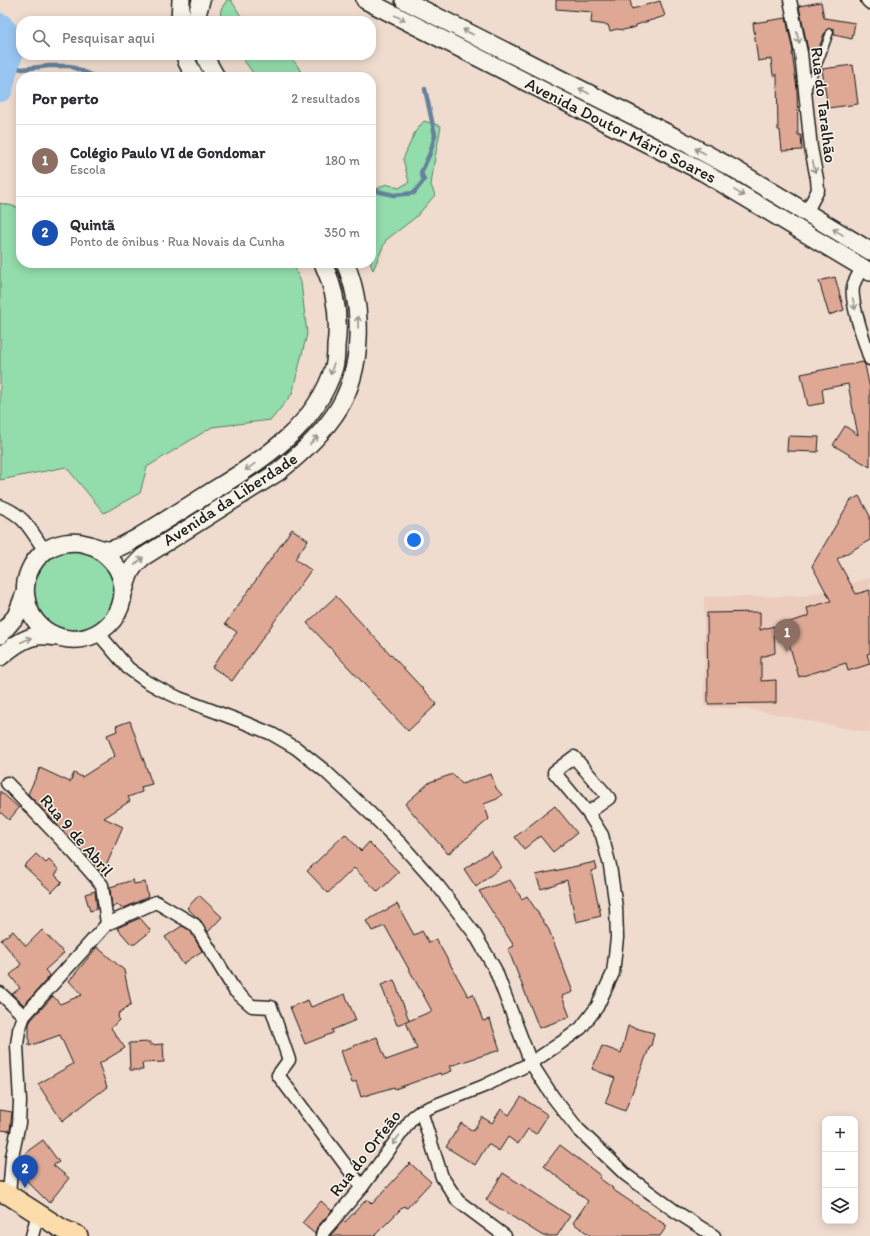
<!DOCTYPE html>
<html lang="pt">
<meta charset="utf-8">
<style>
:root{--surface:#fff;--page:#f7f7f7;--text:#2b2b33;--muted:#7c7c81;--line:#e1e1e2;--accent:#0b8043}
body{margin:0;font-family:Itim,sans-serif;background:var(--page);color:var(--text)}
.controls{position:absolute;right:12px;bottom:12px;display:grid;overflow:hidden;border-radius:8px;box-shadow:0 2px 10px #0003}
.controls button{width:36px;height:36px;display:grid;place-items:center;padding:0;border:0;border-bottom:1px solid var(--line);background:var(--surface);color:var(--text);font:20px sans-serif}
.you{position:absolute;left:414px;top:540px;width:14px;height:14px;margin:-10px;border:3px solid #fff;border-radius:50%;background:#1a73e8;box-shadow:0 0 0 6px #1a73e833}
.badge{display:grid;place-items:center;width:26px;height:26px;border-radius:50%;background:var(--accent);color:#fff;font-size:13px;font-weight:700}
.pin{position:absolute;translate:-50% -33px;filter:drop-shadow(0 1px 2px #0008)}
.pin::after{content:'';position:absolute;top:21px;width:14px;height:12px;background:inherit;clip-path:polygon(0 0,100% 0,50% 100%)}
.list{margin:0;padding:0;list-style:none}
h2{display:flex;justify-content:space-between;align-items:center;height:52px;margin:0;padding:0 16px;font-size:17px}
h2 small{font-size:13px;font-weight:400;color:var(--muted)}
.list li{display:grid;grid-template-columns:26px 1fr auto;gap:12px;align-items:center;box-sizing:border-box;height:72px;padding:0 16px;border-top:1px solid var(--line)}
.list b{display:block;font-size:15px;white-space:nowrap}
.list p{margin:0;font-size:13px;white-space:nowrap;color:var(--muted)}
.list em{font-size:13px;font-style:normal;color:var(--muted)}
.icon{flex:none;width:22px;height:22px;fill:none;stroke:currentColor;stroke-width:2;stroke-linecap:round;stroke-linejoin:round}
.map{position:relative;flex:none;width:870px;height:1236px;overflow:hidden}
.search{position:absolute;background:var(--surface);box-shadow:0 2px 10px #0003;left:16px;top:16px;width:360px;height:44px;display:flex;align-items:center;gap:10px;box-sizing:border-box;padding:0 14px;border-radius:16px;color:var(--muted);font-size:15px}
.panel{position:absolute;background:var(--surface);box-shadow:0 2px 10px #0003;left:16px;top:72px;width:360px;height:196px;border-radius:16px}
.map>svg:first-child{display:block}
</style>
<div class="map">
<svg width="870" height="1236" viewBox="0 0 870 1236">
<rect width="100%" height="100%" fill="#f0dccf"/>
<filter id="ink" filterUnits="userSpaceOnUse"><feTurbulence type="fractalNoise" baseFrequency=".025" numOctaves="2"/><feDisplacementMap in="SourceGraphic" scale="8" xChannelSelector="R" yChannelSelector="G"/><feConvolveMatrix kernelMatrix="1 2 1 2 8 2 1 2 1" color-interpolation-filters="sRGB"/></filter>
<g filter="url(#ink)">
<path fill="#ebccbd" d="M870,578V733L750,709L704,707V597L804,596Z"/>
<g fill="#93dcab" stroke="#587c64">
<path d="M227,0H231L244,21H220L221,9Z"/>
<path d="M240,55C254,55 278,52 291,59C296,62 301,71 303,77H256Z"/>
<path d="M424,121L441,126L434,163L431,185L435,195L416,217L386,240L373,270L370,263H371V192L386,184L399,188L409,182L403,159L415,132Z"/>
<path d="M0,203L21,208V263H293L301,282L307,334L292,394L271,420L212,427L147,467L140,493L104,513L66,467L0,480Z"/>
<circle cx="74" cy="591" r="40"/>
</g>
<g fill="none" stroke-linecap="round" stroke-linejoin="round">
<g stroke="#66819c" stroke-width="4.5">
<path d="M6,65L22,69L49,66H70L96,77"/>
<path d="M371,188L372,190L394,195L414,193L424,180L421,173L430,153L435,135L425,89"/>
</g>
<path stroke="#98c4f2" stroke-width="26" d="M0,26L14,43L6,65L0,89"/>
</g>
<g fill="#dea894" stroke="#1c1c1c">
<path d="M556,0H630L632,9L660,1L665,16L636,25V27L623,30L617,29L610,31L608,25L591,23L592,12L556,9Z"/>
<path d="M821,2L824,18L855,23L852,39L834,35V29L829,28L824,34L819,48L808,50L799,6Z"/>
<path d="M786,18L793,52L792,53L797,89L798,135H801L802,150L782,151L780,130H778L777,75H773L771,59L758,61L753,23Z"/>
<path d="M853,65L858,104L828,108L822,69Z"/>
<path d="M835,277L844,310L829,315L819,281Z"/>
<path d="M863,362L865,365L870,389V467L833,445L845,426L858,435L848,384L822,389L824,403L808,406L801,374Z"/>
<path d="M788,436L819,437L818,452L787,451Z"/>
<path d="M859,496L870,516V540L837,559L856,594L870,590V653L867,654L870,664L848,671L846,663L799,677L783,624L809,616L807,608L831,601L812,566L850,501Z"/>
<path d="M292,529L308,540L295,559L311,570L232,681L212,667L237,632L225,624Z"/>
<path d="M336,596L437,704L408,731L307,623Z"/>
<path d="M760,612V630L774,626L775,653L761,657V681L776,680V703L708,704L707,613Z"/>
<path d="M130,721L152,784L141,787L142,792L128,797L130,801L104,818L123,827L103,873L100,871L79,848L28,794L40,768L70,782L74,773L82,777L115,756L107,735L117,731L116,726Z"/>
<path d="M453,774L462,784L491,774L496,788L502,795L497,799L484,804L489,819L448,854L405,804L430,782Z"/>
<path d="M0,791L19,808L9,820L0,812Z"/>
<path d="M555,806L577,833L553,852L540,836L524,849L515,837Z"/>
<path d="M345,834L361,851L369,842L399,872L378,892L354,868L328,893L307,871Z"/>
<path d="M491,851L501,867L476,887L464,869Z"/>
<path d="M36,854L46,863L49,860L59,870L55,875L62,882L52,892L24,866Z"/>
<path d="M595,862L597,869L591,871L601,916L576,922L567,880L541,889L536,875Z"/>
<path d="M133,880L134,884L145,882L148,897L124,908L125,907L121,908L117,904L112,908L110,887Z"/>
<path d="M510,880L522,899L527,896L549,930L573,992L562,996L570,1017L539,1028L508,949L514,946L479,891Z"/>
<path d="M95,891L97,909L90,911L85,894Z"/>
<path d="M199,895L222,917L208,932L201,921L187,908Z"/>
<path d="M397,904L414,935L422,931L429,943L436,939L468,996L473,994L483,1021L490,1019L500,1050L450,1066L452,1071L441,1075L440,1073L395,1089L394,1087L361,1097L356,1081L352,1083L341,1051L377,1037L386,1060L417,1049L406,1022L432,1011L385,926L372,931L366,921Z"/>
<path d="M140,918L151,931L135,944H131L117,928Z"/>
<path d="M182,926L190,930L202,951L183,964L165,937Z"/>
<path d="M42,930L64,953L45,970L50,976L24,1005L12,994L20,988L10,975L19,967V966L21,964L1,940L13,931L26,946Z"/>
<path d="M97,947L124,970L131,1004L118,1014L119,1020L111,1028L125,1048L99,1064L107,1087L62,1121L38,1084L73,1064L60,1035L29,1046V1024L31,1020L53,996L60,1004L82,995L69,981Z"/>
<path d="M394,980L409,1020L397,1025L381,985Z"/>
<path d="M345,994L356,1020L332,1030L333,1033L305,1044L290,1007L308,1000L311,1007Z"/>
<path d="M628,1026L654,1033L651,1046H650L625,1111L605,1103L615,1078L592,1069L602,1046L621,1053Z"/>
<path d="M150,1042V1045L163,1044L164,1062L142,1063L143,1070H130L129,1043Z"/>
<path d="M521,1097L548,1115L536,1134L528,1129L518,1144L508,1137L499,1151L488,1144L475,1165L446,1147L461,1123L473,1131L482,1117L492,1123L501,1109L509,1115Z"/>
<path d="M0,1110L12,1112L10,1131L0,1130Z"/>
<path d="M43,1140L59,1162L53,1165L69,1178L49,1203L28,1182L19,1168V1163L28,1157L25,1153Z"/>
<path d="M560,1145L601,1176L599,1178L613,1188L612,1189L667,1226L660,1236H591L573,1223L588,1201L544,1166Z"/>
<path d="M410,1163L431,1182L407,1208L404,1206L374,1236H330L343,1221L345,1222L367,1199L372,1204Z"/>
<path d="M503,1173L570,1216L557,1236H543L486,1200Z"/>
<path d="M321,1201L332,1211L317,1227L315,1234L302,1223Z"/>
</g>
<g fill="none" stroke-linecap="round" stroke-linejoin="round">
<g stroke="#1c1c1c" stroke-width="9">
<path id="service" d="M807,89L820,60L830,32"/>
</g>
<g stroke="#1c1c1c" stroke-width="15">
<g id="minor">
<path d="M790,0L801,53L811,148L817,179L818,190L806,213"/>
<path d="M867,0L870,3"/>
<path d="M863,268C859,274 854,280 853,287C850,302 865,343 870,359"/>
<path d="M0,506C25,515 31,531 45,551"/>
<path d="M98,633L128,668L146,681L162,690L179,698L243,722L272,734L296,748L325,771L371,814L401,844L439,887L474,933L495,969L531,1063L553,1097L578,1129L626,1175L675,1211L714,1236"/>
<path d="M7,783L74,853L102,885L107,924L24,1016L19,1030L17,1045L20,1102L19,1123L12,1157L9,1195"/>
<path d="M107,924L156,902L195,925L235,991L252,1006L271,1007L289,1060L278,1075L362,1187"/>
<path d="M0,993L24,1016"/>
<path d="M421,1111L442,1177L458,1201L505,1236"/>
<path d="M32,1236L38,1213"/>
<path d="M322,1236L323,1232L362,1187L413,1117L421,1111L484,1086L531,1063L562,1042L581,1028L597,1007L613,973L617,938L616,907L610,866L602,835L588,813L609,798L574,757L554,772L588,813"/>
</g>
</g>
<g stroke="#1c1c1c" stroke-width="20">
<g id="secondary">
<path d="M365,0L703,172L870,272"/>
<path d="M404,0L673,136L736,170L870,251"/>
<path d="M180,21L181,0"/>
<path d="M198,21L197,15L201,0"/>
<path d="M185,55L187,62L195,77"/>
<path d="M205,55L208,63L216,77"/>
<path d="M98,549C105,554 112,560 117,568C140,611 92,656 50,633C36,625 28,612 26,597C23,580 31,561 45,551C56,543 73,540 86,544C94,546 101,550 109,550C119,549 129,542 137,538C163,522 189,506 214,490C263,460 317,425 334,367C336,360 336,353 336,346C340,317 335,289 323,263"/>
<path d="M124,591C129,574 129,570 143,557L278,472C301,454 323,434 339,408C363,368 364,306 345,263"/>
<path d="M0,635L16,616L25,593"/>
<path d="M0,657C10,649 23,638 37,636C43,635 50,636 57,637"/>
</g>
</g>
<g stroke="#1c1c1c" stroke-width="22">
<path id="primary" d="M0,1192L9,1195L62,1229L78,1236"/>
</g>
<use href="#service" stroke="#f7f3e8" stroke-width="6"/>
<use href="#minor" stroke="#f7f3e8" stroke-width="12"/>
<use href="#secondary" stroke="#f7f3e8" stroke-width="17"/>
<use href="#primary" stroke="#fddcac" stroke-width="19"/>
</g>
<defs><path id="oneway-shaft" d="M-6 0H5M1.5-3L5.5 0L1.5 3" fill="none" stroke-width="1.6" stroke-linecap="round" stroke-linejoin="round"/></defs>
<g stroke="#94928c">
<use href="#oneway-shaft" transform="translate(400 18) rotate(27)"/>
<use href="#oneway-shaft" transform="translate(468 32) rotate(-153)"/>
<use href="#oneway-shaft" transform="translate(798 38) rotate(79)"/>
<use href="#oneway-shaft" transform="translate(584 91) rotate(-153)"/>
<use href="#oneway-shaft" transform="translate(700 151) rotate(-152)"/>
<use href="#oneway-shaft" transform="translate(814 167) rotate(78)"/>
<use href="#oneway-shaft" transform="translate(739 193) rotate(31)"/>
<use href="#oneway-shaft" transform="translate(838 232) rotate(-149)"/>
<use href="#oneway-shaft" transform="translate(854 304) rotate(77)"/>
<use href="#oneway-shaft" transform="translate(358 322) rotate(-91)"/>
<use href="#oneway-shaft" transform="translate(332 369) rotate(107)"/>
<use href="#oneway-shaft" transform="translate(314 440) rotate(-46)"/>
<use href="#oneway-shaft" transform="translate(250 467) rotate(146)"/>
<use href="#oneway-shaft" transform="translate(139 561) rotate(-43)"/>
<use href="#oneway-shaft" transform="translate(26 640) rotate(-25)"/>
<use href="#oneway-shaft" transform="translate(396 1140) rotate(126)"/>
</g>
</g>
<g text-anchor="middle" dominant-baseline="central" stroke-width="3" stroke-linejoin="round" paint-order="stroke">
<g font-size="17" fill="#1c1c1c" stroke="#f7f3e8">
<text transform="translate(824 105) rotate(83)">Rua do Taralhão</text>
<text transform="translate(621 130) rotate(27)">Avenida Doutor Mário Soares</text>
<text transform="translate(230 499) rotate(-33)">Avenida da Liberdade</text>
<text transform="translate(77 835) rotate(49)">Rua 9 de Abril</text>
<text transform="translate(365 1153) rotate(-52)">Rua do Orfeão</text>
</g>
</g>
</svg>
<div class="controls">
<button>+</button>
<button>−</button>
<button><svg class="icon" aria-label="layers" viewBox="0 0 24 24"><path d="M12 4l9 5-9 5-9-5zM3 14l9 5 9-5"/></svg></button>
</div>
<div class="you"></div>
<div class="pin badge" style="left:787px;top:652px;background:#8d6e63">1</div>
<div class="pin badge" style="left:25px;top:1188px;background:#1a4fb4">2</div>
<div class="search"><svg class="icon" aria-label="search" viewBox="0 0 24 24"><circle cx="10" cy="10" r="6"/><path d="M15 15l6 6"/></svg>Pesquisar aqui</div>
<section class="panel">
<h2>Por perto<small>2 resultados</small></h2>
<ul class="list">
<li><span class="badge" style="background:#8d6e63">1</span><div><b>Colégio Paulo VI de Gondomar</b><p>Escola</p></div><em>180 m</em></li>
<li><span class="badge" style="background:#1a4fb4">2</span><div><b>Quintã</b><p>Ponto de ônibus · Rua Novais da Cunha</p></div><em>350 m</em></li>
</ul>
</section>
</div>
